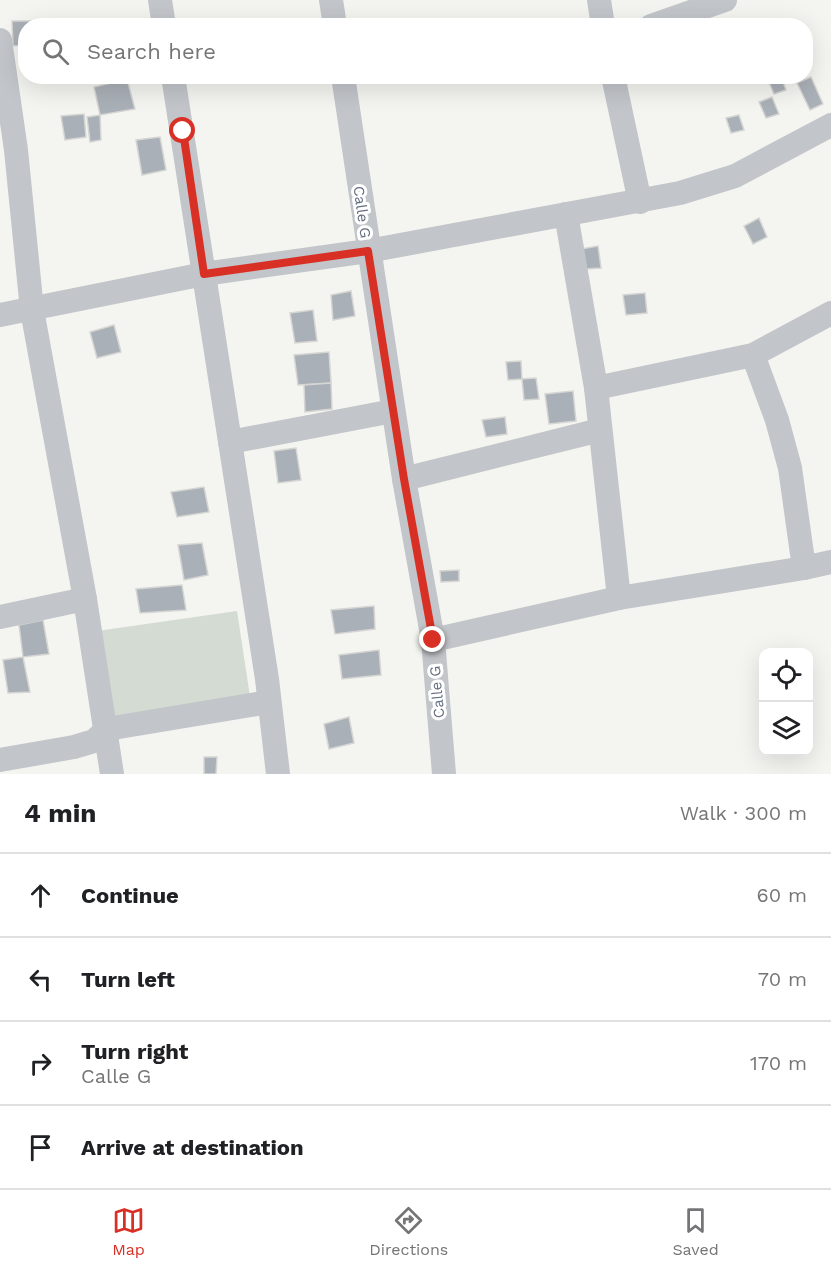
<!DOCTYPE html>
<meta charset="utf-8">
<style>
:root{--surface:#fff;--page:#f2f2f2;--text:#202124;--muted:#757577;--line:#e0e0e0;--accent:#d93025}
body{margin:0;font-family:"Work Sans",sans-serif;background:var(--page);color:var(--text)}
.controls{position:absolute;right:18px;bottom:18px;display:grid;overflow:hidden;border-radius:12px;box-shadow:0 6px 24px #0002}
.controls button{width:54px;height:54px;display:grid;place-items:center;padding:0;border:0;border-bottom:2px solid var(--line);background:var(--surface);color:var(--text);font:30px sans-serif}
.stop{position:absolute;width:18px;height:18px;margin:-14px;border:4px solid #d93025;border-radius:50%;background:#fff}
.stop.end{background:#d93025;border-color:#fff;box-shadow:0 2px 6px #0008}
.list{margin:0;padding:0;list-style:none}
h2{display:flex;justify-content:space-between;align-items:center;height:78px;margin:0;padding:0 24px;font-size:26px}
h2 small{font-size:20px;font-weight:400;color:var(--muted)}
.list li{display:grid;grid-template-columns:39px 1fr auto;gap:18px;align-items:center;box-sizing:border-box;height:84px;padding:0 24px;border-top:2px solid var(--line)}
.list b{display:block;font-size:22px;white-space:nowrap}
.list p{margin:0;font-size:20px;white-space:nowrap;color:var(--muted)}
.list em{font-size:20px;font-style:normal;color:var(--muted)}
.icon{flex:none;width:33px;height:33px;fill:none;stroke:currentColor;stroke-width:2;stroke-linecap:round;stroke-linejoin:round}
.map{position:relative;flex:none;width:831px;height:774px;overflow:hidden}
.search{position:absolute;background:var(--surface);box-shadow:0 6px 24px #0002;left:18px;right:18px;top:18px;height:66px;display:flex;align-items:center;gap:15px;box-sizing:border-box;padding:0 21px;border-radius:24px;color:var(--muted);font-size:22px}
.sheet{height:414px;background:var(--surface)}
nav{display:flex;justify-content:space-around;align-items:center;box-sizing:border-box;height:84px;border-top:2px solid var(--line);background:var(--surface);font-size:16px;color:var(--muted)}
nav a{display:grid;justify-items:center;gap:3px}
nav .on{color:var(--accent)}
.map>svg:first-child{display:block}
</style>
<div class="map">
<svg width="831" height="774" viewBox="0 0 831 774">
<rect width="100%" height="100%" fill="#f4f5f0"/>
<path fill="#d4dbd2" d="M237,611L251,703L108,721L97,631Z"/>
<g fill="#aab0b7" stroke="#d5d6d3" stroke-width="1.5">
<path d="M12,21H33V26H26V45L13,46Z"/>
<path d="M781,76L786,90L774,94L768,80Z"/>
<path d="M811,77L823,104L810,110L797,83Z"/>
<path d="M127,79L135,109L100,115L94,87Z"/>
<path d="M772,97L779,114L766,118L759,102Z"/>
<path d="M84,114L86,137L65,140L61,116Z"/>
<path d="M100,115L101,140L90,142L87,117Z"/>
<path d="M739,115L744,130L731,133L726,118Z"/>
<path d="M160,137L166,170L142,175L136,140Z"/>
<path d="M759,218L767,237L753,244L744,226Z"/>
<path d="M598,246L601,268L585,269L581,249Z"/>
<path d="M351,291L355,316L333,320L331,295Z"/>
<path d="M645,293L647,313L626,315L623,295Z"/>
<path d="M313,310L317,341L295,343L290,313Z"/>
<path d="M114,325L121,352L97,358L90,332Z"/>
<path d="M329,352L331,383L298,385L294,355Z"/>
<path d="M521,361L522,379L508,380L506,362Z"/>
<path d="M536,378L539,399L524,400L522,379Z"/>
<path d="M331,383L332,409L305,412L304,385Z"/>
<path d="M573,391L576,421L549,424L545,394Z"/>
<path d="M505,417L507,434L486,437L482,420Z"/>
<path d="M296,448L301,480L278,483L274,451Z"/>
<path d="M204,487L209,512L177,517L171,492Z"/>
<path d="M202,543L208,575L184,580L178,545Z"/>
<path d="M459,570V581L441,582L440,571Z"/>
<path d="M182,585L186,610L140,613L136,589Z"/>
<path d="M374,606L375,629L335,634L331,610Z"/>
<path d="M43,620L49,654L23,657L19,625Z"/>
<path d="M379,650L381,675L342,679L339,655Z"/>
<path d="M23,657L30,692L8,693L3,660Z"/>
<path d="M349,717L354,743L329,749L324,724Z"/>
<path d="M204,757H217L216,774H204Z"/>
</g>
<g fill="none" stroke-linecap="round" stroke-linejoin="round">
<g stroke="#c2c5c9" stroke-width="24">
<path d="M160,0L164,26"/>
<path d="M331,0L335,26"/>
<path d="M599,0L603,26"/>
<path d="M651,26L725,0"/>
<path d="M0,40L16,150L32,310L85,599L112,774"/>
<path d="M173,76L267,679L278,774"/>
<path d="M343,76L404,479L433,640L444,774"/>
<path d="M613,76L640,202"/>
<path d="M566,214L596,388L619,598"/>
<path d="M0,315L204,274L368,251L680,193L735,176L831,125"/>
<path d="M753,355L777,420L790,468L804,568"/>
<path d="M596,388L753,355L831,313"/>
<path d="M230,442L393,411"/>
<path d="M404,479L600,430"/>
<path d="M0,617L85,599"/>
<path d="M433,640L619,598L804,568L831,562"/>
<path d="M0,760L74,747L94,741L107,729L269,702"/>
</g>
</g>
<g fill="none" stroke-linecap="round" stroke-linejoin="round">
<path stroke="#d93025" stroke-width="8" d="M183,131L204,274L368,251L404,479L433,640"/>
</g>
<g text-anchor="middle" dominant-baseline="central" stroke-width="6" stroke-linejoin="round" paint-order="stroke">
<g font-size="15" fill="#637082" stroke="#fff">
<text transform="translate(362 212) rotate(82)">Calle G</text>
<text transform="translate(437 692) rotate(-95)">Calle G</text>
</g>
</g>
</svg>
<div class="controls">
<button><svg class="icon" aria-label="locate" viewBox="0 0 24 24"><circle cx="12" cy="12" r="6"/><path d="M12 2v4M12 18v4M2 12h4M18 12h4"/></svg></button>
<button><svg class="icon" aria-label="layers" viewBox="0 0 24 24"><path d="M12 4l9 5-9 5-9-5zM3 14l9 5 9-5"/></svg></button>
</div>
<div class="stop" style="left:183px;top:131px"></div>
<div class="stop end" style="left:433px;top:640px"></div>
<div class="search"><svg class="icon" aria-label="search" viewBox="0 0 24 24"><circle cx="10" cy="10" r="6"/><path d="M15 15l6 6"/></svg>Search here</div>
</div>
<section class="sheet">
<h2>4 min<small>Walk · 300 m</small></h2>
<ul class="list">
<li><svg class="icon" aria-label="ahead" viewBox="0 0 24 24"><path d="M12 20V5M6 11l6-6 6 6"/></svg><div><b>Continue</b></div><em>60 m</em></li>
<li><svg class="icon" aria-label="left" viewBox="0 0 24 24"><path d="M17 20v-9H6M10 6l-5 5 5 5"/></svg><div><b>Turn left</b></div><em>70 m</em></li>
<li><svg class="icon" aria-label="right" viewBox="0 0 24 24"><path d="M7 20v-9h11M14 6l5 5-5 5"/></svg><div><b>Turn right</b><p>Calle G</p></div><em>170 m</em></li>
<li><svg class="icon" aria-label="arrive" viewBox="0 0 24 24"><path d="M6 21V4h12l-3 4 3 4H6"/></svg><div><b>Arrive at destination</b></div></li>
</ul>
</section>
<nav>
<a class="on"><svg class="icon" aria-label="map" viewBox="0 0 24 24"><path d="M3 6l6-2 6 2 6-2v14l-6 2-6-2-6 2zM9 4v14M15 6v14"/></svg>Map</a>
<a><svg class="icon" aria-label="directions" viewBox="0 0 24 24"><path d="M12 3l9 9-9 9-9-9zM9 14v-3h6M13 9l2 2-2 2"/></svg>Directions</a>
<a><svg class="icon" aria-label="saved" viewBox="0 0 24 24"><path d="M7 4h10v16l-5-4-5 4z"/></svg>Saved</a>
</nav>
